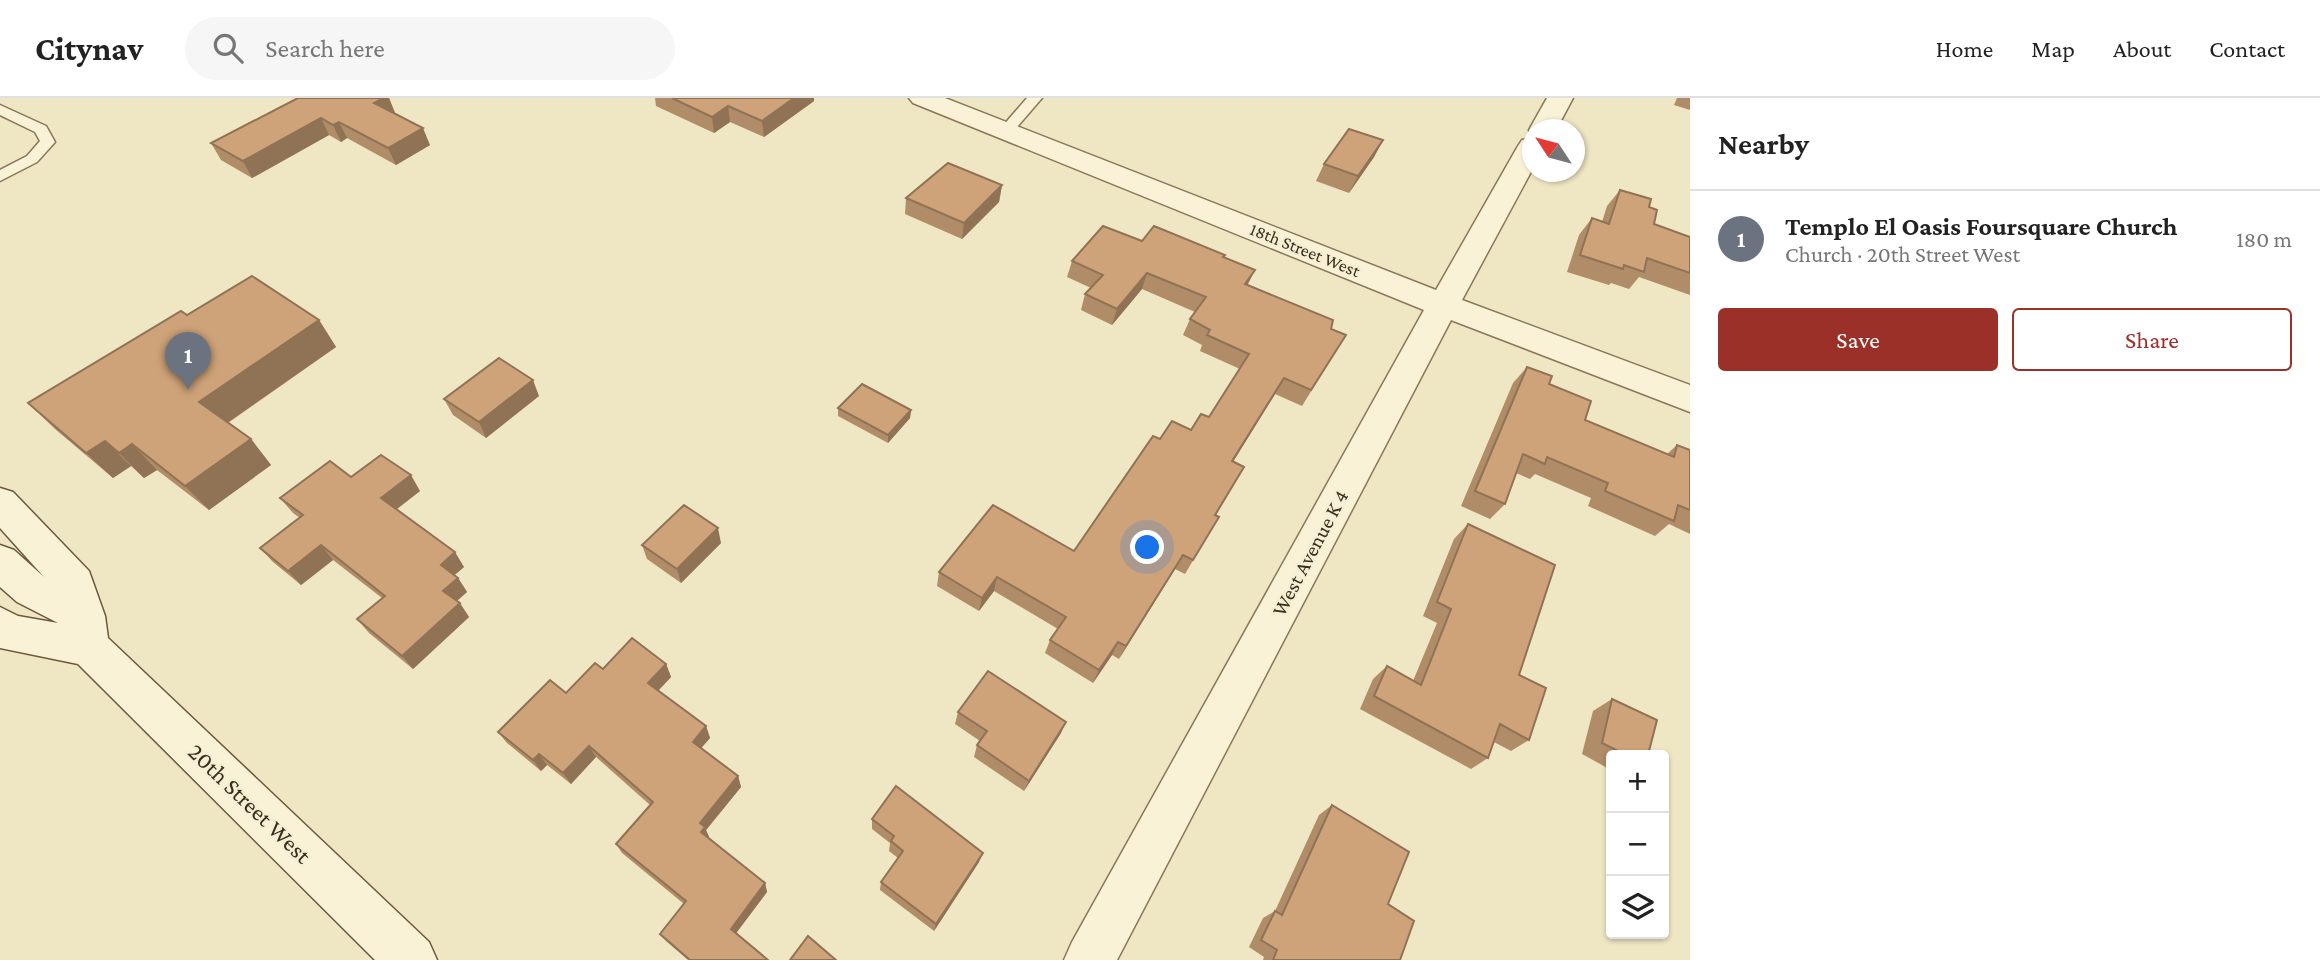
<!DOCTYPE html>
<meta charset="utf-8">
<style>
:root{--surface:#fff;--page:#f6f6f6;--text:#222;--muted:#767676;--line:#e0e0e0;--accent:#9b3028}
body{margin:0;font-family:"Crimson Pro",serif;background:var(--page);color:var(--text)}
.controls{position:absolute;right:21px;bottom:21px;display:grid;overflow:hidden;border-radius:7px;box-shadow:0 2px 5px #0004}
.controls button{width:63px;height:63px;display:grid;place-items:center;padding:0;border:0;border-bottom:2px solid var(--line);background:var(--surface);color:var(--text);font:35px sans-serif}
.compass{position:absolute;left:1522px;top:21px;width:63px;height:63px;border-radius:50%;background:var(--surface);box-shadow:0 2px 5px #0004;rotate:306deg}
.you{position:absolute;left:1148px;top:450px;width:24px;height:24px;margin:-18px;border:5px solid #fff;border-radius:50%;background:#1a73e8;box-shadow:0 0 0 10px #1a73e833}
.badge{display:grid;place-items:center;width:46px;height:46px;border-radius:50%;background:var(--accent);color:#fff;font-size:23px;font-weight:700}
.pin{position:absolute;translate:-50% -58px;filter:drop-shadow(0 2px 4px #0008)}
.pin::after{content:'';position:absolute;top:37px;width:24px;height:21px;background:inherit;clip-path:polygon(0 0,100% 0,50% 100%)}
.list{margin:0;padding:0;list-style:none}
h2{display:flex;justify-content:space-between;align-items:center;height:91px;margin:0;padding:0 28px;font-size:30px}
h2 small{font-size:23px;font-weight:400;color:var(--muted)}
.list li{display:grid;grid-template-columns:46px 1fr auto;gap:21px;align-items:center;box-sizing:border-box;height:98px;padding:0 28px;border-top:2px solid var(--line)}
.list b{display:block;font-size:26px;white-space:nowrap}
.list p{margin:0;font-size:23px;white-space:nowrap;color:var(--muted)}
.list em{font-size:23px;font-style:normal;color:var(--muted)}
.actions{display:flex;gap:14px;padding:21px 28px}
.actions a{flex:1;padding:16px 0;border:2px solid var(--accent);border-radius:7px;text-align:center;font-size:24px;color:var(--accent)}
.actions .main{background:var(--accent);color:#fff}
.icon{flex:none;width:38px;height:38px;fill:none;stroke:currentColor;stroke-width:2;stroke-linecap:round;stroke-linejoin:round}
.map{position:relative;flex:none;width:1690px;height:862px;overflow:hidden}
header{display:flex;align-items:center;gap:42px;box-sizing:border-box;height:98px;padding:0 35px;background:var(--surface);border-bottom:2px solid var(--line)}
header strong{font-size:33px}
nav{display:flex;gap:38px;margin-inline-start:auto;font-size:24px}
.search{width:490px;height:63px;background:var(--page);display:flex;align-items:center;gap:18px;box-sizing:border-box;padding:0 24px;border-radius:38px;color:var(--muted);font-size:26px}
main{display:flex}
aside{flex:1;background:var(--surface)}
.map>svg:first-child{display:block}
</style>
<header>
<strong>Citynav</strong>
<div class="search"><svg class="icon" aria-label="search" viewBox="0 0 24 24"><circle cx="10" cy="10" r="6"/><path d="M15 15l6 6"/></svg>Search here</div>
<nav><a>Home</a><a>Map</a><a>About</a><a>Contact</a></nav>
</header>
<main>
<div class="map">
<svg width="1690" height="862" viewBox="0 0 1690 862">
<rect width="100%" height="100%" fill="#efe6c4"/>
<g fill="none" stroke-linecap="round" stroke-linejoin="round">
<g stroke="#8a775a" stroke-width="3">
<g id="lane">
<path d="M1027,0H1042L1011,36H1001L999,33L1001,30Z"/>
<path d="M0,7L46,28L55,44L37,64L0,83V72L27,58L40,43L35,34L0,17Z"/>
</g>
</g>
<g stroke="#8a775a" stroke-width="3">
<g id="street">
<path d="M909,0H945L1436,192L1518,48L1522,42L1532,40V72L1462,202L1690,287V314L1451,222L1117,862H1064L1072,844L1424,212L913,5Z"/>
<path d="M1547,0H1573L1556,32H1532V38L1529,32Z"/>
</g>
</g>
<g stroke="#6c583d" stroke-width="3">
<path id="secondary" d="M0,390L13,394L89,473L105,518L108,540L429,844L437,862H375L78,566L0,550V509L18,518L58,525L17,504L0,489V447L14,452L44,479L0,430Z"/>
</g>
<use href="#lane" fill="#faf2d7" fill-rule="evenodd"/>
<use href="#street" fill="#faf2d7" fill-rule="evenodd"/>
<use href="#secondary" fill="#faf2d7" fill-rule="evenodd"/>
</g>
<g fill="#b18c68">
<path d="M298,0H389L395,15H394L430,47L396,67L347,40L341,44L329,37L252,80L221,62L211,45Z"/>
<path d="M655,0H814V3L764,39L730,24L714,35L656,8Z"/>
<path d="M1677,0H1690V12L1674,7Z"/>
<path d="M1383,42L1374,59L1349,95L1316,83L1324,66Z"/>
<path d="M1002,87L999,104L962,141L905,116L906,100Z"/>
<path d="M1620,92L1649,109L1654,126L1690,139V197L1639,179L1629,191L1611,185L1609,187L1567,174L1579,137L1592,120L1602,124L1607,108Z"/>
<path d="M1142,143L1224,159L1248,187L1331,231L1346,237L1302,308L1275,296L1233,364L1244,369L1216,417L1219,419L1185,476L1175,471L1119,561L1112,557L1093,585L1045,555L1050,542L1058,531L994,493L979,513L937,488L939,474L1074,453L1160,341L1191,332L1209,319L1240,271L1200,253L1202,247L1183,237L1190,221L1195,214L1142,191L1112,227L1081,212L1085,196L1091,190L1067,179L1072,163Z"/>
<path d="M187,217L319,222L336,249L228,325L251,341L271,367L209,412L157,372L144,380L131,368L113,380L55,331L28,305Z"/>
<path d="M1527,269L1549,286L1585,322L1667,356L1677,347L1690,352V436L1669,426L1655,438L1588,408L1591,400L1535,376L1530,381L1516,375L1505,406L1490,421L1461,408L1513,285Z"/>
<path d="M539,298L486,340L453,317L444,301Z"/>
<path d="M838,310L911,312L910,320L888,345L838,318Z"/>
<path d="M351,379L420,393L396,411L464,469L454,477L458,480L467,494L457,503L469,519L413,571L369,535L357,521L382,500L333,462L301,487L273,464L260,450L300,420L293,415L280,400Z"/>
<path d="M1468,426L1519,577L1529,642L1511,653L1494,644L1488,660L1471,671L1360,611L1373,581L1387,568L1413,583L1437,525L1423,518L1454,441Z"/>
<path d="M721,445L681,485L647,461L642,447Z"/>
<path d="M666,566L671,579L658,593L706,628L710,640L701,650L738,678L741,689L706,732L709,739L708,740L765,785L767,794L736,835L768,862H688L666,843L660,836L684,806L622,755L616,746L650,707L596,659L571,686L547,667L541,673L507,645L498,634L566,595L603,571Z"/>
<path d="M1612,601L1648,657H1611V672L1582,656L1593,613Z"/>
<path d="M958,614L1061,635L1024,693L974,659L977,647L980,643L955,626Z"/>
<path d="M1332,707L1388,806L1400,862H1263L1264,859L1249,849L1263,820L1275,813L1319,717Z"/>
<path d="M872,721L979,764L934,833L880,792L881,784L898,760L889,753L890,745L872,731Z"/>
</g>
<g fill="#907255">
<path d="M384,0H389L395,15L382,22L374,5Z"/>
<path d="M794,0H814V3L764,39L762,23Z"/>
<path d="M728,8L730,24L714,35L712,19Z"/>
<path d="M321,20L329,37L252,80L243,63Z"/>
<path d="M339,24L347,40L341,44L333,27Z"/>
<path d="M423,30L430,47L396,67L388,50Z"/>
<path d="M1383,42L1374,59L1349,95L1358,78Z"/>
<path d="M1002,87L999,104L962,141L964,125Z"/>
<path d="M1255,172L1247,188L1245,186Z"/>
<path d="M1147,175L1142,191L1112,227L1117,211Z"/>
<path d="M319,222L336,249L221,329L199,304Z"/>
<path d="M1284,280L1275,296L1224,378L1232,363Z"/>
<path d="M533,282L539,298L486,340L479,324Z"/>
<path d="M911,312L910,320L888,345V337Z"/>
<path d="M251,341L271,367L209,412L185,388Z"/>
<path d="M105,343L131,368L113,380L86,355Z"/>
<path d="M132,346L157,372L144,380L119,355Z"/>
<path d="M411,377L420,393L392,415L381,400Z"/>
<path d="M718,430L721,445L681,485L677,471Z"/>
<path d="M321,447L333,462L301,487L288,473Z"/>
<path d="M455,454L464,469L450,481L441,467Z"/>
<path d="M1183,457L1175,471L1119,561L1126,548Z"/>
<path d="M997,479L994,493L979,513L982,500Z"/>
<path d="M458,480L467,494L453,506L443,493Z"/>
<path d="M460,505L469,519L413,571L402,558Z"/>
<path d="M1118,544L1112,557L1093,585L1099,572Z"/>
<path d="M666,566L671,579L653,598L648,585Z"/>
<path d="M1066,624L1061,635L1024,693L1029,683Z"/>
<path d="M706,628L710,640L697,655L693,644Z"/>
<path d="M589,648L596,659L571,686L563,675Z"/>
<path d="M539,656L547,667L541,673L533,662Z"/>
<path d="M738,678L741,689L706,732L709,739L705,744L701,734L700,725Z"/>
<path d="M983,755L979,764L934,833L936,826Z"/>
<path d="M765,785L767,794L734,838L731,831Z"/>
</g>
<g fill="#cea379" stroke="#907255" stroke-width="2">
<path d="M298,0H384L374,5L423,30L388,50L339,24L333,27L321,20L243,63L211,45Z"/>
<path d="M672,0H794L762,23L728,8L712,19Z"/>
<path d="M1349,31L1383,42L1358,78L1324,66Z"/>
<path d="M948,65L1002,87L964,125L906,100Z"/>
<path d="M1620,92L1651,101L1649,109L1657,112L1654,126L1690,139V175L1647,160L1644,174L1624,167L1623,171L1580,157L1592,120L1609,126Z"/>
<path d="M1103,128L1142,143L1154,128L1225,157L1223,159L1255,172L1245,186L1333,222L1331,231L1346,237L1311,292L1284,280L1232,363L1244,369L1215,417L1219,419L1193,462L1183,457L1126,548L1118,544L1099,572L1050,542L1066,519L997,479L982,500L939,474L993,407L1074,453L1153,338L1160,341L1172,323L1191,332L1201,316L1209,319L1249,256L1207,237L1210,232L1190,221L1206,199L1147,175L1117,211L1085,196L1103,177L1072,163Z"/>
<path d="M252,178L319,222L199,304L251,341L185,388L132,346L119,355L105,343L86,355L28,305L181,213L187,217Z"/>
<path d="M499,260L533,282L479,324L444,301Z"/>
<path d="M1527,269L1552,278L1549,286L1591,303L1585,322L1674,359L1677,347L1690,352V412L1678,407L1674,423L1605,393L1608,385L1547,359L1545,366L1523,356L1505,406L1475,393Z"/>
<path d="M862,286L911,312L888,337L838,310Z"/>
<path d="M381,357L411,377L381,400L455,454L441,467L458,480L443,493L460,505L402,558L357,521L385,498L321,447L288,473L260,450L303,417L280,400L330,363L351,379Z"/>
<path d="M684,407L718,430L677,471L642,447Z"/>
<path d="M1468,426L1555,467L1519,577L1546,590L1529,642L1500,626L1488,660L1374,598L1387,568L1421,587L1451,511L1437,504Z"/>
<path d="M632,540L666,566L648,585L706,628L693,644L738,678L700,725L705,729L701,734L765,785L731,831L768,862H690L660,836L686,803L616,746L653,704L589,648L563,675L539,656L533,662L498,634L550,582L566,595L595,565L603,571Z"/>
<path d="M988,573L1066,624L1029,683L977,647L987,633L958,614Z"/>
<path d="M1612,601L1657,622L1648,657H1626L1602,645Z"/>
<path d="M896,688L983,755L936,826L881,784L903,753L891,743L894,738L872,721Z"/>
<path d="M1332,707L1409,754L1388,806L1414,823L1400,862H1273L1277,852L1261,842L1275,813L1282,817Z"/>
<path d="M808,838L836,862H790Z"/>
</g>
<g text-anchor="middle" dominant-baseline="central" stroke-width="5" stroke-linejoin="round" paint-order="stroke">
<g font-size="18" fill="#3a2e1e" stroke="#f6efd3">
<text transform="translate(1305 152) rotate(22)">18th Street West</text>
</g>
<g font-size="21" fill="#3a2e1e" stroke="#f6efd3">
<text transform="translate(1310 455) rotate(-62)">West Avenue K 4</text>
</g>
<g font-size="24" fill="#3a2e1e" stroke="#f6efd3">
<text transform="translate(250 705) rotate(44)">20th Street West</text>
</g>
</g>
</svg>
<div class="controls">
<button>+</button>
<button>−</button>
<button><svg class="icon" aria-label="layers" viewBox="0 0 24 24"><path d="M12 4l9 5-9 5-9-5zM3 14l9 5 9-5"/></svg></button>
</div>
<svg class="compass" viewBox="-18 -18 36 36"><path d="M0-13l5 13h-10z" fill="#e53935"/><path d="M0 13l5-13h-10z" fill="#767676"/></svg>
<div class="you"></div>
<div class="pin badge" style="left:188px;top:292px;background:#6b7280">1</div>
</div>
<aside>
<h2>Nearby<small></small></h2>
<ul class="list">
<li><span class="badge" style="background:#6b7280">1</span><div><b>Templo El Oasis Foursquare Church</b><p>Church · 20th Street West</p></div><em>180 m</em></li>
</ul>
<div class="actions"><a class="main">Save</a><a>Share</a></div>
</aside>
</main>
